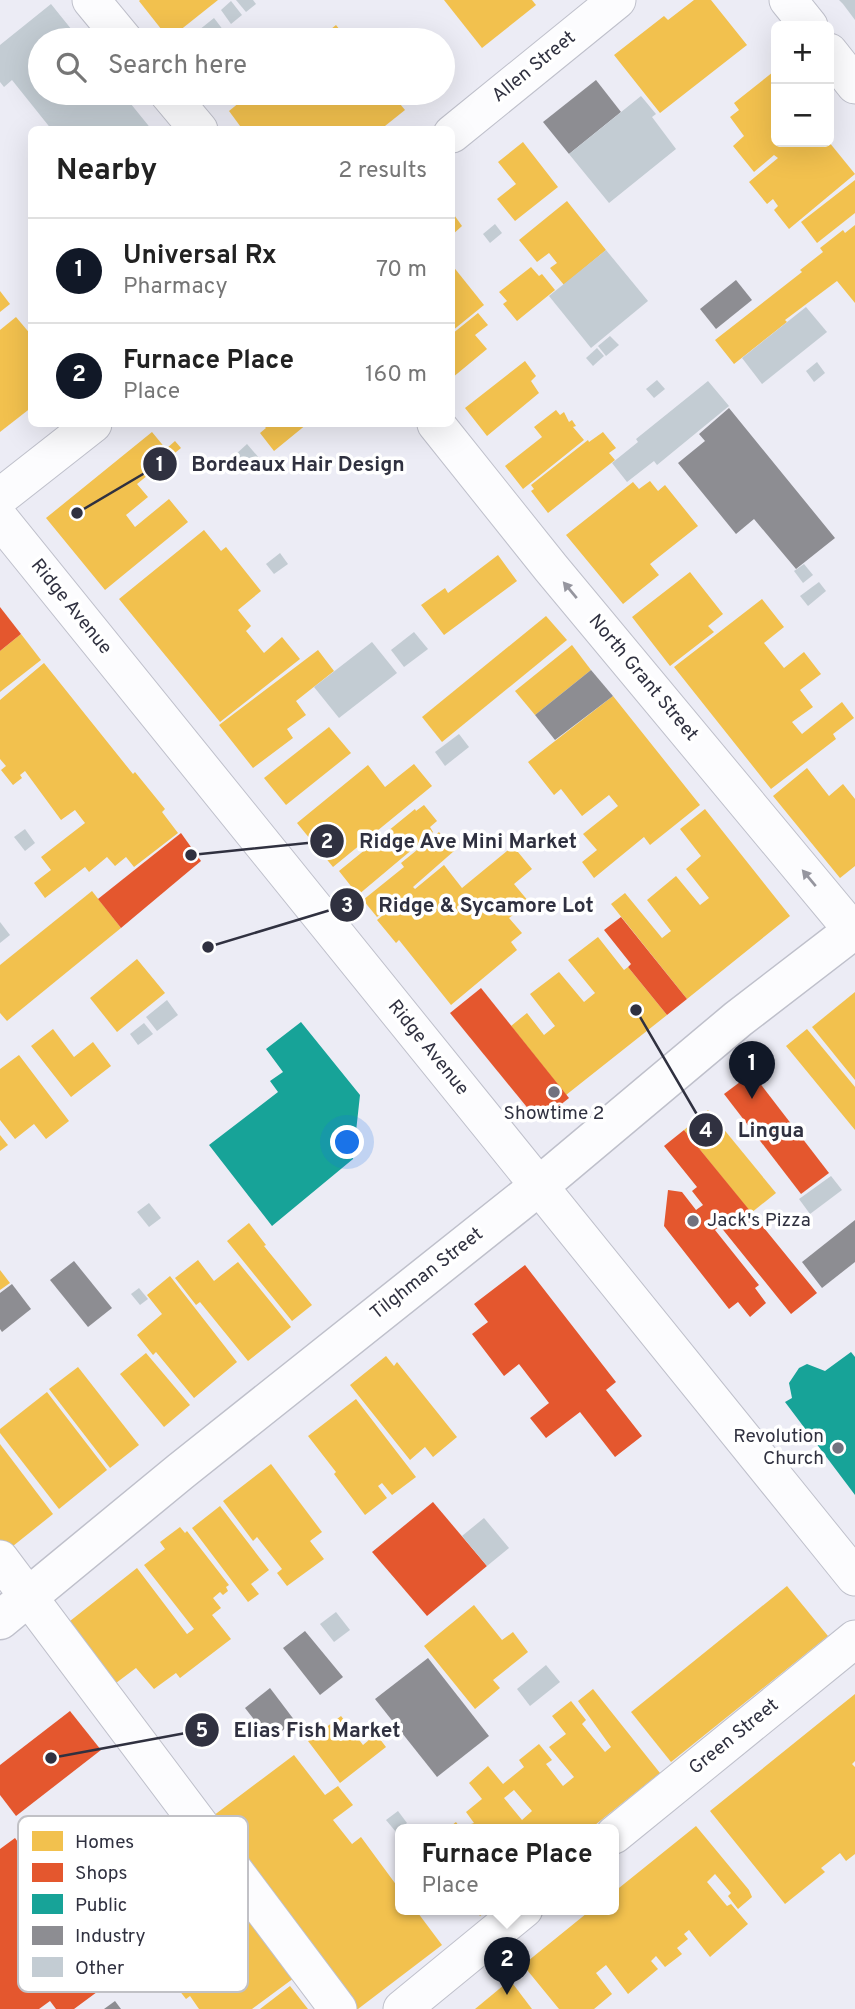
<!DOCTYPE html>
<meta charset="utf-8">
<style>
:root{--surface:#fff;--page:#f6f6f6;--text:#222;--muted:#767676;--line:#e0e0e0;--accent:#111827}
body{margin:0;font-family:Overpass,sans-serif;background:var(--page);color:var(--text)}
.controls{position:absolute;right:21px;top:21px;display:grid;overflow:hidden;border-radius:10px;box-shadow:0 7px 28px #0002}
.controls button{width:63px;height:63px;display:grid;place-items:center;padding:0;border:0;border-bottom:2px solid var(--line);background:var(--surface);color:var(--text);font:35px sans-serif}
.you{position:absolute;left:348px;top:1143px;width:24px;height:24px;margin:-18px;border:5px solid #fff;border-radius:50%;background:#1a73e8;box-shadow:0 0 0 10px #1a73e833}
.badge{display:grid;place-items:center;width:46px;height:46px;border-radius:50%;background:var(--accent);color:#fff;font-size:23px;font-weight:700}
.pin{position:absolute;translate:-50% -58px;filter:drop-shadow(0 2px 4px #0008)}
.pin::after{content:'';position:absolute;top:37px;width:24px;height:21px;background:inherit;clip-path:polygon(0 0,100% 0,50% 100%)}
.popup{position:absolute;left:395px;top:1824px;width:224px;height:91px;box-sizing:border-box;display:grid;place-content:center;border-radius:10px;background:var(--surface);filter:drop-shadow(0 2px 5px #0005);font-size:23px;white-space:nowrap;color:var(--muted)}
.popup b{font-size:26px;color:var(--text)}
.popup::after{content:'';position:absolute;left:50%;top:100%;margin-left:-14px;border:14px solid transparent;border-top-color:var(--surface)}
.list{margin:0;padding:0;list-style:none}
h2{display:flex;justify-content:space-between;align-items:center;height:91px;margin:0;padding:0 28px;font-size:30px}
h2 small{font-size:23px;font-weight:400;color:var(--muted)}
.list li{display:grid;grid-template-columns:46px 1fr auto;gap:21px;align-items:center;box-sizing:border-box;height:105px;padding:0 28px;border-top:2px solid var(--line)}
.list b{display:block;font-size:26px;white-space:nowrap}
.list p{margin:0;font-size:23px;white-space:nowrap;color:var(--muted)}
.list em{font-size:23px;font-style:normal;color:var(--muted)}
.icon{flex:none;width:38px;height:38px;fill:none;stroke:currentColor;stroke-width:2;stroke-linecap:round;stroke-linejoin:round}
.map{position:relative;flex:none;width:855px;height:2009px;overflow:hidden}
.search{position:absolute;background:var(--surface);box-shadow:0 7px 28px #0002;left:28px;top:28px;width:427px;height:77px;display:flex;align-items:center;gap:18px;box-sizing:border-box;padding:0 24px;border-radius:38px;color:var(--muted);font-size:26px}
.panel{position:absolute;background:var(--surface);box-shadow:0 7px 28px #0002;left:28px;top:126px;width:427px;height:301px;border-radius:10px}
.map>svg:first-child{display:block}
</style>
<div class="map">
<svg width="855" height="2009" viewBox="0 0 855 2009">
<rect width="100%" height="100%" fill="#ececf5"/>
<g fill="#f2c14e" fill-rule="evenodd">
<path d="M140,0H218L169,39L139,1Z"/>
<path d="M444,0H532L536,5L482,48Z"/>
<path d="M694,0H711L747,45L660,113L614,55L664,16L668,20Z"/>
<path d="M336,25L348,40H316L321,37Z"/>
<path d="M773,72L776,76V142H829L855,174L789,229L774,210L778,206L773,199L767,204L749,182L778,158L774,155L754,172L733,146L744,136L730,117L739,110L734,103Z"/>
<path d="M251,93H391L405,110L380,130H243L229,111Z"/>
<path d="M523,142L558,187L515,221L497,199L516,184L498,162Z"/>
<path d="M855,180V213L817,243L801,222Z"/>
<path d="M567,201L606,250L564,285L550,268L557,263L549,253L537,262L519,240Z"/>
<path d="M452,212L462,226L452,235Z"/>
<path d="M855,225V303L837,281L785,320L787,322L734,364L715,340L802,272L800,270L823,252L820,248L843,230L845,233Z"/>
<path d="M452,265L484,305L452,331Z"/>
<path d="M531,267L539,276L542,274L555,290L517,321L503,304L507,301L499,292Z"/>
<path d="M0,291L10,304L0,312Z"/>
<path d="M478,313L488,325L475,335L487,349L452,378V334Z"/>
<path d="M16,317L32,336V407L0,432V330Z"/>
<path d="M525,361L536,376L531,381L539,393L487,436L465,408Z"/>
<path d="M556,410L560,415L564,412L569,422L572,420L576,426L573,427L584,440L523,489L505,466L542,437L534,427Z"/>
<path d="M262,424H307L274,451L260,433L266,428Z"/>
<path d="M152,432L166,449L175,441L181,448L137,484L148,497L126,515L135,527L169,499L188,522L105,590L46,518Z"/>
<path d="M603,432L616,448L609,453L615,460L548,513L531,491L534,489L531,485L588,440L589,442Z"/>
<path d="M650,481L658,491L665,485L698,526L650,564L659,575L623,604L566,535L633,482L639,489Z"/>
<path d="M204,530L221,551L226,547L261,591L238,610L251,626L246,631L264,653L282,637L300,659L220,722L119,599Z"/>
<path d="M498,555L517,581L444,635L421,605L445,588L448,593Z"/>
<path d="M690,572L723,614L708,626L714,632L670,666L632,617Z"/>
<path d="M762,599L784,627L764,643L784,668L804,652L821,674L800,690L813,707L792,722L802,734L842,702L854,718L833,734L836,739L771,789L674,667Z"/>
<path d="M546,616L567,640L442,742L422,717Z"/>
<path d="M21,634L41,660L0,692V651Z"/>
<path d="M572,645L591,670L535,715L515,691Z"/>
<path d="M318,650L334,671L296,701L306,715L287,729L293,738L253,768L219,725Z"/>
<path d="M44,663L133,774L135,772L165,809L162,812L178,833L134,867L126,857L115,866L107,857L89,872L85,867L45,898L34,883L51,870L41,857L85,823L75,810L61,820L25,771L20,775L22,778L13,785L1,770L6,766L0,759V700Z"/>
<path d="M613,696L700,805L650,845L644,837L594,878L582,862L597,850L583,834L618,806L609,795L582,816L561,789L554,795L528,762Z"/>
<path d="M329,727L351,753L286,805L264,778Z"/>
<path d="M414,764L432,786L333,867L297,823L368,765L385,787Z"/>
<path d="M807,768L829,796L843,784L855,799V866L840,878L773,796Z"/>
<path d="M424,805L437,821L430,827L433,832L358,895L339,871L415,809L416,811Z"/>
<path d="M705,809L790,916L687,999L611,904L625,893L662,938L671,931L647,900L676,876L700,905L709,898L686,869L701,856L680,829Z"/>
<path d="M439,832L454,851L413,887L415,889L444,865L462,888L513,846L532,869L514,884L529,902L509,918L522,933L511,942L517,950L451,1005L399,940L396,943L377,920L399,902L397,900L377,917L363,900L404,867L401,863Z"/>
<path d="M92,891L121,928L7,1021L0,1013V965Z"/>
<path d="M598,937L624,970L628,967L667,1015L566,1095L511,1026L527,1013L544,1035L555,1026L530,994L559,972L584,1002L595,993L568,960Z"/>
<path d="M137,959L165,993L117,1032L90,998Z"/>
<path d="M855,992V1080L812,1027Z"/>
<path d="M53,1029L74,1057L93,1042L111,1066L71,1097L31,1046Z"/>
<path d="M807,1029L855,1087V1130L786,1046Z"/>
<path d="M19,1055L69,1121L46,1139L34,1124L15,1139L0,1120V1069Z"/>
<path d="M708,1110L776,1193L751,1213L684,1130Z"/>
<path d="M0,1135L8,1145L0,1151Z"/>
<path d="M249,1223L266,1245L264,1246L312,1305L292,1321L227,1241Z"/>
<path d="M198,1260L214,1281L238,1262L291,1327L248,1361L200,1302L196,1305L175,1278Z"/>
<path d="M0,1270L10,1283L0,1290Z"/>
<path d="M170,1276L237,1362L194,1398L156,1352L153,1355L137,1335L162,1314L147,1295Z"/>
<path d="M146,1353L190,1405L164,1427L120,1374Z"/>
<path d="M386,1356L394,1366L397,1362L457,1437L433,1457L425,1447L410,1460L350,1385Z"/>
<path d="M78,1367L139,1445L110,1468L49,1389Z"/>
<path d="M47,1392L107,1470L59,1509L0,1433V1429Z"/>
<path d="M356,1399L416,1477L392,1495L382,1483L378,1486L387,1498L365,1515L334,1474L336,1472L308,1436Z"/>
<path d="M0,1444L53,1514L8,1550L0,1540Z"/>
<path d="M271,1464L322,1532L310,1541L324,1559L287,1586L277,1573L282,1569L257,1537L253,1541L223,1501Z"/>
<path d="M220,1506L269,1570L251,1584L259,1594L248,1602L192,1528Z"/>
<path d="M180,1527L185,1533L187,1531L229,1585L226,1587L228,1591L223,1595L220,1592L213,1598L221,1608L212,1615L231,1639L180,1678L176,1673L154,1689L136,1668L112,1686L65,1625L137,1568L187,1634L194,1629L144,1565L165,1549L160,1542Z"/>
<path d="M787,1586L828,1636L671,1762L631,1712Z"/>
<path d="M474,1605L502,1640L513,1632L528,1652L493,1680L500,1688L475,1709L424,1646Z"/>
<path d="M593,1689L660,1773L590,1829H475L471,1824L474,1823L466,1812L482,1799L469,1783L488,1766L503,1784L524,1767L519,1760L539,1744L552,1760L546,1764L563,1786L574,1777L549,1747L566,1734L552,1716L571,1701L586,1720L582,1724L605,1752L611,1747L578,1701ZM514,1790L532,1811L522,1820L504,1798Z"/>
<path d="M855,1694V1761L852,1764L855,1767V1854L846,1861L840,1853L821,1868L825,1872L785,1904L710,1811Z"/>
<path d="M341,1716L363,1745L376,1734L386,1747L340,1783L308,1741Z"/>
<path d="M294,1755L325,1795L338,1786L353,1805L333,1820L352,1844L361,1837L400,1890V1909H415L442,1945L358,2009H353L209,1819Z"/>
<path d="M456,1822L461,1829H447Z"/>
<path d="M696,1826L749,1890L752,1897L738,1909L728,1896L731,1893L715,1874L707,1882L727,1906L731,1904L748,1924L710,1957L689,1930L684,1934L688,1939L677,1948L682,1954L665,1967L656,1956L651,1961L658,1969L628,1994L606,1965L596,1973L612,1994L594,2009H559L523,1965L592,1909H614V1892Z"/>
<path d="M235,1900L294,1978L252,2009H199L190,1996L186,1999L171,1980L179,1975L163,1953Z"/>
<path d="M475,1909H489L480,1916Z"/>
<path d="M510,1980L532,2009H475Z"/>
<path d="M290,1986L308,2009H260Z"/>
</g>
<g fill="#e4572e">
<path d="M0,607L21,634L0,651Z"/>
<path d="M181,833L201,861L121,928L98,899Z"/>
<path d="M621,917L687,999L667,1015L628,967L631,964L604,930Z"/>
<path d="M481,988L569,1098L539,1122L450,1013Z"/>
<path d="M752,1073L829,1173L801,1194L724,1094Z"/>
<path d="M684,1130L817,1293L791,1314L720,1226L715,1230L759,1285L755,1288L766,1303L750,1317L738,1302L729,1309L664,1226L668,1190L682,1192L696,1210L703,1205L692,1191L697,1187L664,1146Z"/>
<path d="M525,1265L616,1382L606,1390L642,1436L615,1457L580,1412L546,1438L530,1418L549,1403L519,1364L504,1376L472,1334L488,1322L474,1304Z"/>
<path d="M433,1502L487,1566L427,1616L372,1552Z"/>
<path d="M70,1711L101,1750L16,1816L0,1795V1765Z"/>
<path d="M169,1832L220,1901L74,2009H56L50,2001L39,2009H0V1849L15,1838L66,1908Z"/>
</g>
<g fill="#17a398">
<path d="M301,1022L360,1095L353,1159L272,1226L209,1145L278,1092L270,1081L283,1072L266,1049Z"/>
<path d="M851,1352L855,1357V1495L785,1402L792,1398L789,1383L799,1368L807,1364L825,1371Z"/>
</g>
<g fill="#8d8d92">
<path d="M198,31L206,40H187Z"/>
<path d="M596,80L621,112L569,154L543,122Z"/>
<path d="M736,280L752,300L716,329L700,309Z"/>
<path d="M729,408L835,538L796,569L754,519L736,534L678,463L705,441L699,434Z"/>
<path d="M591,670L613,696L555,740L535,715Z"/>
<path d="M855,1220V1262L822,1288L802,1262Z"/>
<path d="M74,1261L112,1308L88,1327L50,1280Z"/>
<path d="M12,1284L31,1309L2,1332L0,1329V1293Z"/>
<path d="M305,1631L343,1677L320,1695L283,1648Z"/>
<path d="M428,1658L489,1736L437,1777L375,1699Z"/>
<path d="M270,1688L295,1721L270,1740L245,1708Z"/>
<path d="M115,2001L121,2009H104Z"/>
</g>
<g fill="#c3ccd3">
<path d="M236,0H253L256,4L246,12Z"/>
<path d="M839,0H855V20L843,4Z"/>
<path d="M231,1L242,15L231,24L221,10Z"/>
<path d="M51,4L80,40H40V93H122L152,130H52L12,80L4,87L0,82V45Z"/>
<path d="M214,18L227,35L221,39L220,37L215,40H208L199,30Z"/>
<path d="M641,96L656,114L652,117L676,149L609,203L569,154Z"/>
<path d="M495,224L502,233L490,243L483,234Z"/>
<path d="M606,250L648,301L591,348L549,296Z"/>
<path d="M806,307L827,332L762,384L742,358Z"/>
<path d="M610,336L619,345L606,356L598,346Z"/>
<path d="M597,348L604,356L593,366L586,358Z"/>
<path d="M817,362L825,373L814,382L806,371Z"/>
<path d="M657,380L665,389L654,398L646,389Z"/>
<path d="M708,381L729,406L657,465L654,461L627,482L612,463L638,442L636,439Z"/>
<path d="M247,444L260,459L248,470L235,455Z"/>
<path d="M280,553L288,564L274,574L266,564Z"/>
<path d="M804,564L813,575L803,583L794,571Z"/>
<path d="M819,582L826,591L808,606L800,596Z"/>
<path d="M414,632L428,649L404,667L391,650Z"/>
<path d="M372,642L397,673L339,718L314,687Z"/>
<path d="M459,734L469,747L445,766L435,752Z"/>
<path d="M25,829L35,843L25,851L14,837Z"/>
<path d="M0,922L10,935L0,943Z"/>
<path d="M167,1000L178,1015L157,1031L146,1017Z"/>
<path d="M144,1023L153,1034L138,1045L130,1034Z"/>
<path d="M831,1176L842,1190L810,1214L799,1199Z"/>
<path d="M149,1203L161,1218L149,1227L137,1212Z"/>
<path d="M139,1288L148,1299L140,1305L131,1294Z"/>
<path d="M484,1518L509,1548L487,1566L462,1536Z"/>
<path d="M336,1612L350,1630L334,1642L320,1624Z"/>
<path d="M546,1665L560,1682L530,1706L517,1689Z"/>
<path d="M398,1811L407,1823L396,1832L386,1820Z"/>
</g>
<g fill="none" stroke-linecap="round" stroke-linejoin="round">
<g stroke="#bfc0cb" stroke-width="39">
<g id="minor">
<path d="M91,0L124,40"/>
<path d="M788,0L809,26"/>
<path d="M829,52L855,85"/>
<path d="M168,93L199,130"/>
<path d="M452,134L617,0"/>
<path d="M436,424L551,568L853,931"/>
<path d="M0,497L93,424"/>
<path d="M0,519L855,1577"/>
<path d="M0,1559L338,2009"/>
<path d="M614,1835L855,1639"/>
<path d="M402,2009L524,1909"/>
</g>
</g>
<g stroke="#bfc0cb" stroke-width="41">
<path id="primary" d="M0,1620L181,1471L539,1186L738,1019L855,929"/>
</g>
<use href="#minor" stroke="#fcfcfe" stroke-width="37"/>
<use href="#primary" stroke="#fcfcfe" stroke-width="38"/>
</g>
<defs><path id="oneway-solid" d="M-6-.8H1V-3.2L6.5 0L1 3.2V.8H-6Z" transform="scale(1.75)"/></defs>
<g fill="#96969f">
<use href="#oneway-solid" transform="translate(570 590) rotate(-130)"/>
<use href="#oneway-solid" transform="translate(809 878) rotate(-130)"/>
</g>
<g fill="#72727f" stroke="#fff" stroke-width="2.5">
<circle cx="554" cy="1092" r="7"/>
<circle cx="693" cy="1221" r="7"/>
<circle cx="838" cy="1448" r="7"/>
</g>
<g text-anchor="middle" dominant-baseline="central" stroke-width="7" stroke-linejoin="round" paint-order="stroke">
<g font-size="19" fill="#303140" stroke="#fff">
<text transform="translate(534 67) rotate(-39)">Allen Street</text>
<text transform="translate(71 607) rotate(51)">Ridge Avenue</text>
<text transform="translate(643 678) rotate(50)">North Grant Street</text>
<text transform="translate(428 1048) rotate(51)">Ridge Avenue</text>
<text transform="translate(427 1274) rotate(-38)">Tilghman Street</text>
<text transform="translate(734 1737) rotate(-39)">Green Street</text>
</g>
<g font-size="19" fill="#303140" stroke="#fff">
<text x="554" y="1114">Showtime 2</text>
<text x="707" y="1221" text-anchor="start">Jack's Pizza</text>
<text x="824" y="1437" text-anchor="end">Revolution<tspan x="824" dy="22">Church</tspan></text>
</g>
</g>
<rect x="18" y="1816" width="230" height="176" rx="10" fill="#fff" stroke="#c1c1c6" stroke-width="2"/>
<rect x="32" y="1831" width="31" height="20" fill="#f2c14e"/>
<rect x="32" y="1863" width="31" height="19" fill="#e4572e"/>
<rect x="32" y="1894" width="31" height="20" fill="#17a398"/>
<rect x="32" y="1926" width="31" height="19" fill="#8d8d92"/>
<rect x="32" y="1957" width="31" height="20" fill="#c3ccd3"/>
<g font-size="19" fill="#303140">
<text x="75" y="1848">Homes</text>
<text x="75" y="1879">Shops</text>
<text x="75" y="1911">Public</text>
<text x="75" y="1942">Industry</text>
<text x="75" y="1974">Other</text>
</g>
<path fill="none" stroke="#303140" stroke-width="2.5" d="M77 513L160 464M191 855L327 841M208 947L347 905M636 1010L706 1130M51 1758L202 1730"/>
<g fill="#303140" stroke="#fff" stroke-width="2.5">
<circle cx="77" cy="513" r="7"/>
<circle cx="191" cy="855" r="7"/>
<circle cx="208" cy="947" r="7"/>
<circle cx="636" cy="1010" r="7"/>
<circle cx="51" cy="1758" r="7"/>
<circle cx="160" cy="464" r="18"/>
<circle cx="327" cy="841" r="18"/>
<circle cx="347" cy="905" r="18"/>
<circle cx="706" cy="1130" r="18"/>
<circle cx="202" cy="1730" r="18"/>
</g>
<g font-size="21" text-anchor="middle" font-weight="bold" fill="#fff">
<text x="160" y="471">1</text>
<text x="327" y="848">2</text>
<text x="347" y="912">3</text>
<text x="706" y="1137">4</text>
<text x="202" y="1737">5</text>
</g>
<g font-size="21" text-anchor="middle" font-weight="bold" fill="#303140" stroke="#fff" stroke-width="7" stroke-linejoin="round" paint-order="stroke">
<text x="298" y="471">Bordeaux Hair Design</text>
<text x="468" y="848">Ridge Ave Mini Market</text>
<text x="486" y="912">Ridge &amp; Sycamore Lot</text>
<text x="771" y="1137">Lingua</text>
<text x="317" y="1737">Elias Fish Market</text>
</g>
</svg>
<div class="controls">
<button>+</button>
<button>−</button>
</div>
<div class="you"></div>
<div class="pin badge" style="left:752px;top:1099px">1</div>
<div class="pin badge" style="left:507px;top:1995px">2</div>
<div class="popup"><b>Furnace Place</b>Place</div>
<div class="search"><svg class="icon" aria-label="search" viewBox="0 0 24 24"><circle cx="10" cy="10" r="6"/><path d="M15 15l6 6"/></svg>Search here</div>
<section class="panel">
<h2>Nearby<small>2 results</small></h2>
<ul class="list">
<li><span class="badge">1</span><div><b>Universal Rx</b><p>Pharmacy</p></div><em>70 m</em></li>
<li><span class="badge">2</span><div><b>Furnace Place</b><p>Place</p></div><em>160 m</em></li>
</ul>
</section>
</div>
